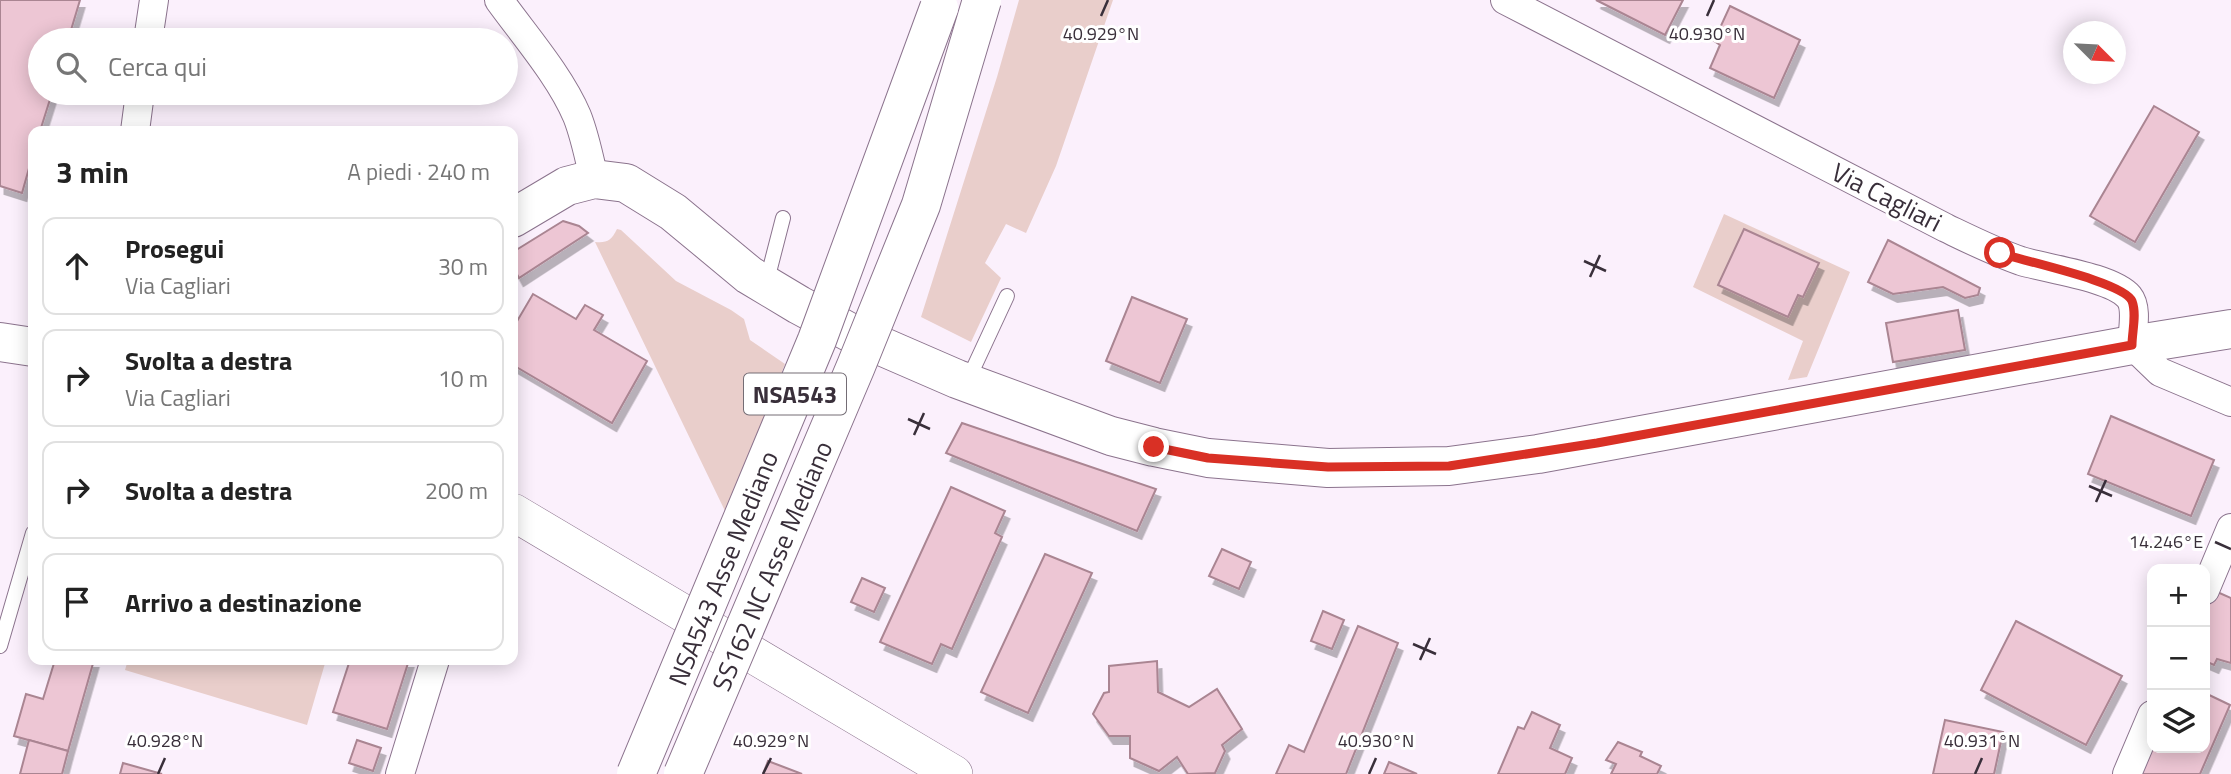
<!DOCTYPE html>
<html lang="it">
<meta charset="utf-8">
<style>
:root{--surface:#fff;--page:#f6f6f6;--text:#222;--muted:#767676;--line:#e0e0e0}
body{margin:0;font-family:"Titillium Web",sans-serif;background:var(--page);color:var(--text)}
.controls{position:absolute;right:21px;bottom:21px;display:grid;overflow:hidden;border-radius:14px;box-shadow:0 4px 18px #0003}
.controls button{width:63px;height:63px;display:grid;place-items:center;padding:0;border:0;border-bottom:2px solid var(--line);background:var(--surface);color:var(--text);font:35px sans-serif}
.compass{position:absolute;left:2063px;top:21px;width:63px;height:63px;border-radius:50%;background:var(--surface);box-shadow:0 4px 18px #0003;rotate:114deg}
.stop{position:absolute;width:21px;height:21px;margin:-16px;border:5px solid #d93025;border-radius:50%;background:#fff}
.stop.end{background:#d93025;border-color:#fff;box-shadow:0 2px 7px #0008}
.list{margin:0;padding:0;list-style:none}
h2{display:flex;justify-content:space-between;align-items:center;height:91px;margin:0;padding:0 28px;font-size:30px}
h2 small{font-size:23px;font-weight:400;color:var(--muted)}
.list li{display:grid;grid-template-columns:46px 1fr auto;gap:21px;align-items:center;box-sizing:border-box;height:98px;margin:0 14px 14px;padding:0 14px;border:2px solid var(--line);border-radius:14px}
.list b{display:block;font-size:26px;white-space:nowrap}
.list p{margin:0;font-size:23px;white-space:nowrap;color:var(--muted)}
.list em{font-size:23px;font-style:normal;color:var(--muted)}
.icon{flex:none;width:38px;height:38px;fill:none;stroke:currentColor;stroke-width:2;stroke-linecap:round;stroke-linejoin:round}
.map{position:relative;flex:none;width:2231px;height:774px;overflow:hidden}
.search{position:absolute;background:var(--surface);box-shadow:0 4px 18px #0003;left:28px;top:28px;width:490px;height:77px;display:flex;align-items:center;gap:18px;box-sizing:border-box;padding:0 24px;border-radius:38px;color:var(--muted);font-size:26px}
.panel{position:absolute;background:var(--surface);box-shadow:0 4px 18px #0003;left:28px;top:126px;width:490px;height:539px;border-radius:14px}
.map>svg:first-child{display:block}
</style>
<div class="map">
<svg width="2231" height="774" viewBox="0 0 2231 774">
<defs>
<filter id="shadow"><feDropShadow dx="4.5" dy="8" stdDeviation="0" flood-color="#0004"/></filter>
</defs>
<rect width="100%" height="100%" fill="#fbf0fc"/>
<g fill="#e9cecb">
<path d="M1019,0H1113L1056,166L1026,233L1006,224L985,263L1001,278L971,342L921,317L997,77Z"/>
<path d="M1724,214L1850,272L1807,377L1788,380L1803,341L1693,287Z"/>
<path d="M617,229L621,230L676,281L731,310L744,319L750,340L785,364L726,513L595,242C607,243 611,241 617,229Z"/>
<path d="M128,660H326L307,725L125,670Z"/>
</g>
<g fill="#edc6d4" stroke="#aa8592" stroke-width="2" filter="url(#shadow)">
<path d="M0,0H80L68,40H40V93H52L40,131H33V154L22,193L0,186Z"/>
<path d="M1596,0H1683L1665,35Z"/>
<path d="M1730,6L1800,40L1774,98L1710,68L1720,45L1714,41Z"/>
<path d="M2154,106L2199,132L2135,242L2090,216Z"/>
<path d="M563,221L579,226L588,233L519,278L513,267V252Z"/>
<path d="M1744,229L1819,263L1803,297L1798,295L1788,317L1718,285Z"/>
<path d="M1888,240L1980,288L1978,295L1965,298L1943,287L1893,294L1868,282Z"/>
<path d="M533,294L576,319L585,305L603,315L594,330L647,361L612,423L513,365V328Z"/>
<path d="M1132,297L1187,319L1160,383L1106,361Z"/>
<path d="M1958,310L1965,350L1893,362L1886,323Z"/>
<path d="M2111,416L2214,460L2191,516L2088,474Z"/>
<path d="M962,423L1156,489L1137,531L946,453Z"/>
<path d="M951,487L1005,511L995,533L1002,537L952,649L941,644L932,664L880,642Z"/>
<path d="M1222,549L1251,562L1239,589L1209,576Z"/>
<path d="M1045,554L1092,573L1028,713L981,692Z"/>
<path d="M862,578L885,588L874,612L851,602Z"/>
<path d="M2215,591L2231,598V663L2217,659L2214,665L2205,661V613Z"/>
<path d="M1323,611L1344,620L1332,649L1311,641Z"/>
<path d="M2016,621L2122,676L2086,745L1981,690Z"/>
<path d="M1358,626L1398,643L1346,774H1276L1289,745L1304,752Z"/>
<path d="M55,660H94L68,751L14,736L26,694L43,699Z"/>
<path d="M350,660H409L387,729L333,712Z"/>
<path d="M1157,661L1158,692L1189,707L1217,689L1242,729L1222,745L1225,751L1215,773L1188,774L1177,757L1159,771L1130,758V736H1109L1093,714L1104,693L1109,692V666Z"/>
<path d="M2205,693L2230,705L2200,774H2135L2152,748H2205Z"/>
<path d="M1532,712L1560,725L1550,748L1572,758L1565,774H1498L1518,727L1524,729Z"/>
<path d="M1945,720L2003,732L1994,774H1933Z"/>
<path d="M29,740L68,751L62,774H20Z"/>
<path d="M357,740L381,748L373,771L349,763Z"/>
<path d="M1618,742L1642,752L1640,756L1661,766L1657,774H1611L1616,764L1606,760Z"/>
<path d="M768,761L802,774H763Z"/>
<path d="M1389,762L1417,774H1384Z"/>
<path d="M123,763L162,774H120Z"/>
</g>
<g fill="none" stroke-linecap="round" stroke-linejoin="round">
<g stroke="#8b738d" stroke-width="16">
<g id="service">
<path d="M766,284L783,218"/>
<path d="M968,380L1007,296"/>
<path d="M0,646L33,533"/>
</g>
</g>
<g stroke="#8b738d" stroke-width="30">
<g id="minor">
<path d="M499,0C525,36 560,76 577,116C585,136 589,157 594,179"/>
<path d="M1505,0L1946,228C1971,240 1995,252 2021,261C2047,269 2112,277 2129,297C2138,308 2132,333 2132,345L2160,372L2231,402"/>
<path d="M148,40L154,0"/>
<path d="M135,131L140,93"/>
<path d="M2205,590L2231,528"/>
<path d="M400,774L435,660"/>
<path d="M2127,774L2152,715"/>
</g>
</g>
<g stroke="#8b738d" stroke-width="38">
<path id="tertiary" d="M513,512L954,774"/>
</g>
<g stroke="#8b738d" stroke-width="40">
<g id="secondary">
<path d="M513,218L567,186L594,179L626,183L673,212L749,275L799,305L851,333L957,379L1111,436L1154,447L1208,458L1328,468L1449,466L1538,454L2132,345L2231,329"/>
<path d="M0,342L33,347"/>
</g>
</g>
<use href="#service" stroke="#fff" stroke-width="14"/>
<use href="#minor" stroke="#fff" stroke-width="28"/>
<use href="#tertiary" stroke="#fff" stroke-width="37"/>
<use href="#secondary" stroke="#fff" stroke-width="38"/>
<g stroke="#8b738d" stroke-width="40" stroke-linecap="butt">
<g id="trunk-bridge">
<path d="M636,774L817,340L939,8"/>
<path d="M683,774L856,366L921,205L982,0"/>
</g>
</g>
<use href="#trunk-bridge" stroke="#fff" stroke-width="38"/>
</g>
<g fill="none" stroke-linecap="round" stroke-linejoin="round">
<path stroke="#d93025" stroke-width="9" d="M1154,447L1208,458L1328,467L1449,466L1597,443L2132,345C2132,332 2137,314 2132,301C2124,282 2023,261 2000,253"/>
</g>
<path fill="none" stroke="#392f3a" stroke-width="2.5" d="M1101,16L1108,0M1707,16L1714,0M1584,261L1606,271M1590,277L1600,255M908,419L930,429M914,435L924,413M2089,486L2112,496M2096,502L2106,480M2215,542L2231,549M1413,644L1436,654M1420,660L1430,638M158,774L165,758M763,774L771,758M1369,774L1376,758M1975,774L1982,758"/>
<g text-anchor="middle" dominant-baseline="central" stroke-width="6" stroke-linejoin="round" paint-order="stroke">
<rect fill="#fff" stroke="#746d75" stroke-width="2" x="744" y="373.5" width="102" height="41" rx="5"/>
<g font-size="24" font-weight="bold" fill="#392f3a">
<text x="795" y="394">NSA543</text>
</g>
<g font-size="26" fill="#392f3a" stroke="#fff">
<text transform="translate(1887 197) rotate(27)">Via Cagliari</text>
<text transform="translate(772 566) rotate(-67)">SS162 NC Asse Mediano</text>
<text transform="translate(723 568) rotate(-68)">NSA543 Asse Mediano</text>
</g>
</g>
<g font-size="18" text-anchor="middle" fill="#392f3a" stroke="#fff" stroke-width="6" stroke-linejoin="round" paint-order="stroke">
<text x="1101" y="40">40.929°N</text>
<text x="1707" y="40">40.930°N</text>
<text x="2166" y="548">14.246°E</text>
<text x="165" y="747">40.928°N</text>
<text x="771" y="747">40.929°N</text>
<text x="1376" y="747">40.930°N</text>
<text x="1982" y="747">40.931°N</text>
</g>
</svg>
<div class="controls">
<button>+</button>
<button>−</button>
<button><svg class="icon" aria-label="layers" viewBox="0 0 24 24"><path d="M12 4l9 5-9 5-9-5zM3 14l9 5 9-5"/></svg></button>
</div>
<svg class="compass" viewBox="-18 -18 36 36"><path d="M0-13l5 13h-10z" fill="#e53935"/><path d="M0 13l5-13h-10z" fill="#767676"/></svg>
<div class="stop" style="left:2000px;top:253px"></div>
<div class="stop end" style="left:1154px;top:447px"></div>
<div class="search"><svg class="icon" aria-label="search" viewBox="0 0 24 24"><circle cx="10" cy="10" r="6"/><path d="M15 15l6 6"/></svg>Cerca qui</div>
<section class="panel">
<h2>3 min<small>A piedi · 240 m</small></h2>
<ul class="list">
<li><svg class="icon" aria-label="ahead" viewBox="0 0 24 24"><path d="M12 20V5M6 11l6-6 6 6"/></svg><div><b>Prosegui</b><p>Via Cagliari</p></div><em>30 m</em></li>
<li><svg class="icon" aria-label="right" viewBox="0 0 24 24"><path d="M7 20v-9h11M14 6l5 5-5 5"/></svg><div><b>Svolta a destra</b><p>Via Cagliari</p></div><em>10 m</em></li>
<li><svg class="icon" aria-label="right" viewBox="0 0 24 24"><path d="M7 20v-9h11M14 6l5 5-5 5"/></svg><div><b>Svolta a destra</b></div><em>200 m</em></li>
<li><svg class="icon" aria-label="arrive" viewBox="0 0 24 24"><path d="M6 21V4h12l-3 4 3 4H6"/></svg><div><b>Arrivo a destinazione</b></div></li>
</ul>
</section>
</div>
